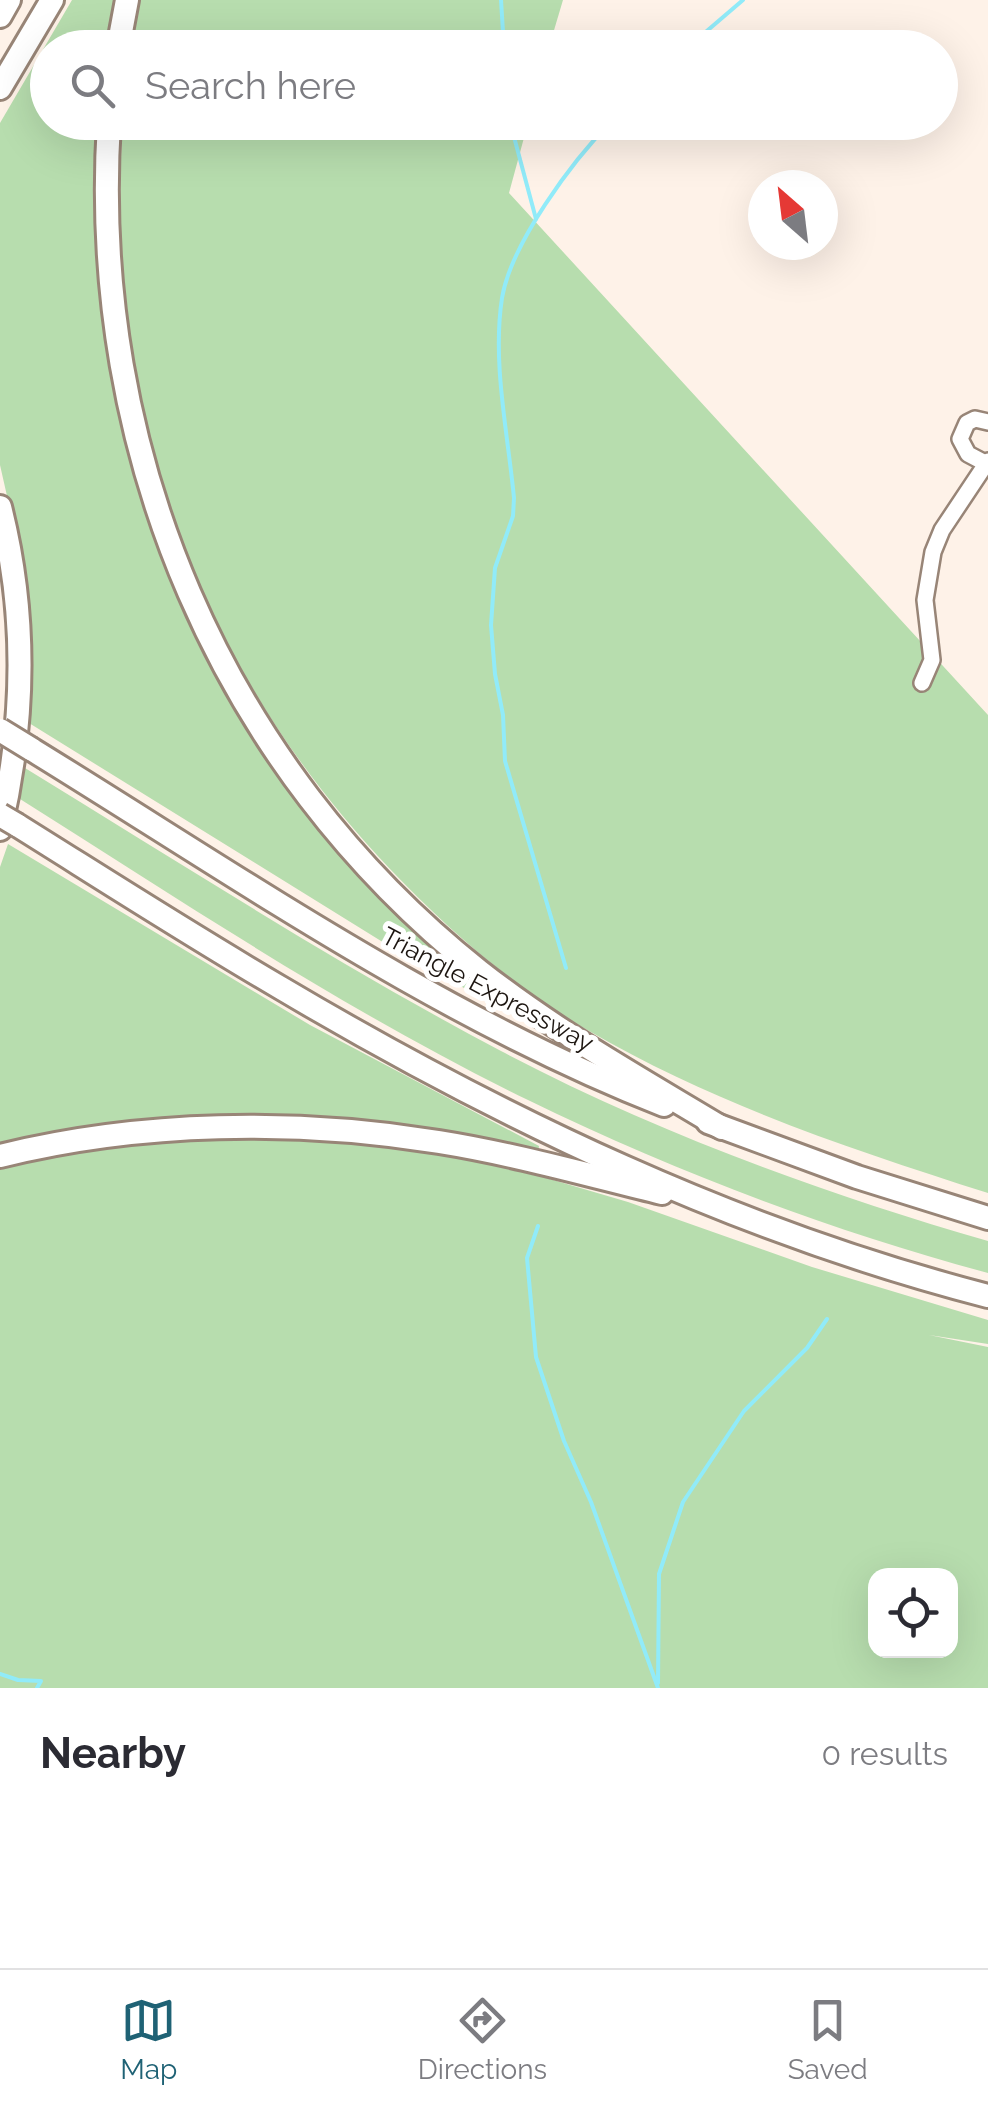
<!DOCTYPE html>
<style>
:root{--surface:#fff;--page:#f2f2f3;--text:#2b2b33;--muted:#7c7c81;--line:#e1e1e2;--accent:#1f6275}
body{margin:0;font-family:Raleway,sans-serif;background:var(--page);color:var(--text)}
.controls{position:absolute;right:30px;bottom:30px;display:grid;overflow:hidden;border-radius:20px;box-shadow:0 10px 40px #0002}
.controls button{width:90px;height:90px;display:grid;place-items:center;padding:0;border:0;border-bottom:2px solid var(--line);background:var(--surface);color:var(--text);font:50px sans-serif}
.compass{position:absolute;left:748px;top:170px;width:90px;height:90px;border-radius:50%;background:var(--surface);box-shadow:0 10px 40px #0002;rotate:332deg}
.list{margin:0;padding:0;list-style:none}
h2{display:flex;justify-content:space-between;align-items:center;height:130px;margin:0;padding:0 40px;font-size:42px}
h2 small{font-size:32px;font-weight:400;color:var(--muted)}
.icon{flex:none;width:55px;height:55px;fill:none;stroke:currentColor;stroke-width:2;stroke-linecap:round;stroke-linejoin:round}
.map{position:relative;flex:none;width:988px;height:1688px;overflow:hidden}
.search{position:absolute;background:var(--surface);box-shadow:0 10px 40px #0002;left:30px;right:30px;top:30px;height:110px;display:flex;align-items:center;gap:25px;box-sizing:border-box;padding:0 35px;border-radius:55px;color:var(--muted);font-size:38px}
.sheet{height:280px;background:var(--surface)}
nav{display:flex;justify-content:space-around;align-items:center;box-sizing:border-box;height:140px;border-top:2px solid var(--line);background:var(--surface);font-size:28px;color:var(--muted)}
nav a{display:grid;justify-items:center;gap:5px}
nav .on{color:var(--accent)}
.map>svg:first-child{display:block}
</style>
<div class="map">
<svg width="988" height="1688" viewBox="0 0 988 1688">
<rect width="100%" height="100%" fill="#fef2e8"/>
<g fill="#b7ddae" fill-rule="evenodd">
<path d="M72,0H120L111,47L48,48V122L103,123L101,250L180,592L376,889L420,935L500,997L495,1005L402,954L29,723L32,661L26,580L0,465V123Z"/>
<path d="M140,0H563L549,47H132Z"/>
<path d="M123,123H528L509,193L988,715V1193C850,1149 715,1104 589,1031C516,989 448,930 390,869C194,663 102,406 123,123Z"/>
<path d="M25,768C182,864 338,965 501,1051C655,1132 822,1193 988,1241V1273C829,1230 676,1172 528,1100C351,1014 186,904 20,799Z"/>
<path d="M8,844L310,1025L539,1146L538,1154L362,1124L0,1148V867Z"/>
<path d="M209,1137L341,1138L499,1164L628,1202L812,1267L988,1320V1344L929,1335L988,1347V1688H0V1165L135,1142ZM876,1576H950V1650H876Z"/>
</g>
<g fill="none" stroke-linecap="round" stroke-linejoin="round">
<g stroke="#91ebf9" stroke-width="4">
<path d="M501,0L504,48"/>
<path d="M687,48L743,0"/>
<path d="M510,122L536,219"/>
<path d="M566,968L505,761L503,715L495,674L491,625L495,568L513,516L514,498C508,434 492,363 502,298C511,244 572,161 611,122"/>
<path d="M538,1226L527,1258L536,1357L564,1441L591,1502L658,1688"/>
<path d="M0,1674L18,1680L41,1681L37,1688"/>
<path d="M658,1683L659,1574L683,1502L744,1411L807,1348L827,1319"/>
</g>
<g stroke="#988577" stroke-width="20">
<g id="minor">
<path d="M987,464L968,454L960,439L967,423L975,419L988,422"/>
<path d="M922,683L932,660L925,600L933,552L942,530L988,461"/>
</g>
</g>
<g stroke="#988577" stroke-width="28">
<g id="highway">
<path d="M0,16L9,0"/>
<path d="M118,48L127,0"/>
<path d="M0,88L52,0"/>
<path d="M109,122C88,451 221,766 479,971C555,1031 639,1078 722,1128"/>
<path d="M0,507C27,614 25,722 0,829"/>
<path d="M31,749C236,875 439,1017 664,1105"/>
<path d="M17,825C105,880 192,936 281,988C502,1119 739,1232 988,1296"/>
<path d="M708,1122L857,1177L988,1218"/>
<path d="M0,1156C141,1121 296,1119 439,1142C514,1154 588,1175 662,1193"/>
</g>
</g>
<use href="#minor" stroke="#fff" stroke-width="15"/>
<use href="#highway" stroke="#fff" stroke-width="22"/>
<g stroke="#988577" stroke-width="28" stroke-linecap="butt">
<g id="highway-bridge">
<path d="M0,730L31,749"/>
<path d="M0,815L17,825"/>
</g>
</g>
<use href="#highway-bridge" stroke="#fff" stroke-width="22"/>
</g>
<g text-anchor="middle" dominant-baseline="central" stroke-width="10" stroke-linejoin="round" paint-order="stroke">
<g font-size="25" fill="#1c1510" stroke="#fff">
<text transform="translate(488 989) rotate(28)">Triangle Expressway</text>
</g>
</g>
</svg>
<div class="controls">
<button><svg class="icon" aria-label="locate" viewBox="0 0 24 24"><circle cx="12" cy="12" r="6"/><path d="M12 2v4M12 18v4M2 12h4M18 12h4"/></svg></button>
</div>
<svg class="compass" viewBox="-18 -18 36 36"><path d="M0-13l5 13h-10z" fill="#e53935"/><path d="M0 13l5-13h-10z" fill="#7c7c81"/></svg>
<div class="search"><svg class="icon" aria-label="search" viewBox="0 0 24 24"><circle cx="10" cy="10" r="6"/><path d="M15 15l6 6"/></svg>Search here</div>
</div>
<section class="sheet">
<h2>Nearby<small>0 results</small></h2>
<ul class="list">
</ul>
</section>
<nav>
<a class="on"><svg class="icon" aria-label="map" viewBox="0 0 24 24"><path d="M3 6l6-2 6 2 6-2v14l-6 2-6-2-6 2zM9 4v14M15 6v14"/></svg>Map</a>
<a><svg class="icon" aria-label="directions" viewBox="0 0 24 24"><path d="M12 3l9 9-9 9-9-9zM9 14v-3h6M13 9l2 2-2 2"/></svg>Directions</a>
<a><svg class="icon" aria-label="saved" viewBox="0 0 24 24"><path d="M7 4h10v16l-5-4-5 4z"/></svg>Saved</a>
</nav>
